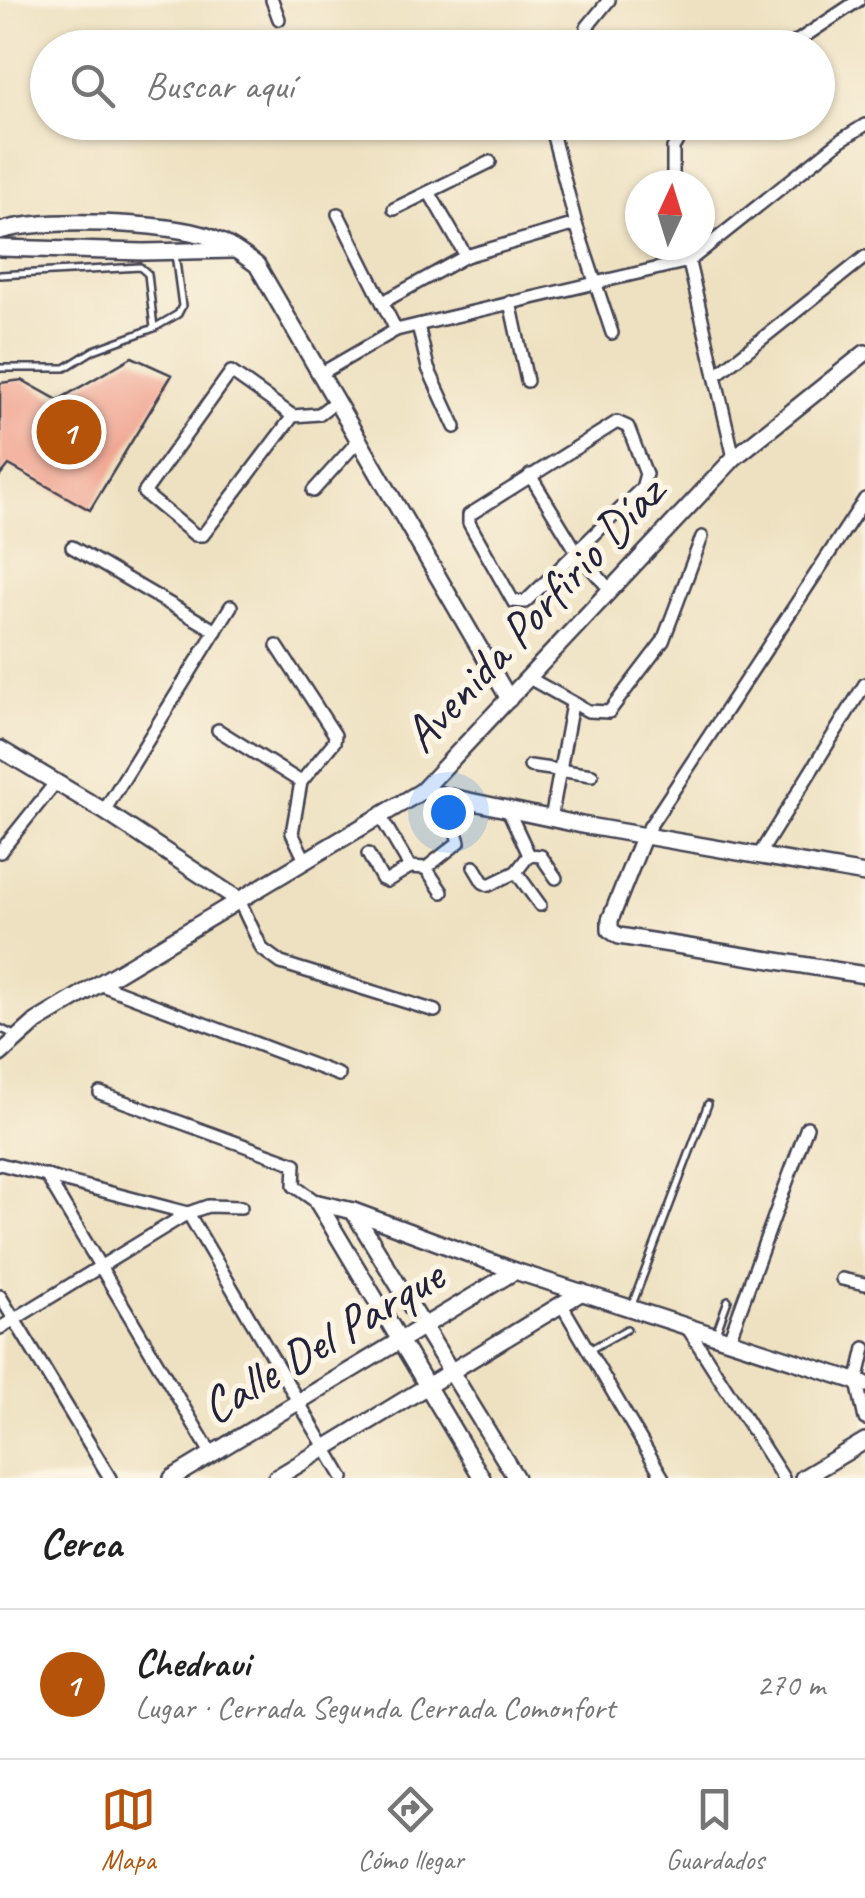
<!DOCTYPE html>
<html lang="es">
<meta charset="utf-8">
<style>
:root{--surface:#fff;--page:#f6f6f6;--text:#222;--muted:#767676;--line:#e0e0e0;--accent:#b45309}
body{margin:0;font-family:Caveat,sans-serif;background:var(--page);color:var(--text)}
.compass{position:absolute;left:625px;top:170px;width:90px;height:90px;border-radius:50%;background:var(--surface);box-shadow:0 2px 8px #0004;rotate:4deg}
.you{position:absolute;left:448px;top:812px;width:35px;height:35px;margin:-25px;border:8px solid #fff;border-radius:50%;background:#1a73e8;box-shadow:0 0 0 15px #1a73e833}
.badge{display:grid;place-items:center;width:65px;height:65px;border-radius:50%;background:var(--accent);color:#fff;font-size:32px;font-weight:700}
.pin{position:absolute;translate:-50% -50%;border:5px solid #fff;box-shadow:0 2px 10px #0006}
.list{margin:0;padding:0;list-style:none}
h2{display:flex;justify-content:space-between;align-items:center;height:130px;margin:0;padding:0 40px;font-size:42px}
h2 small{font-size:32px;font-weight:400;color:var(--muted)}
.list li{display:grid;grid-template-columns:65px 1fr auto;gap:30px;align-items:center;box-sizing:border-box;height:150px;padding:0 40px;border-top:2px solid var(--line)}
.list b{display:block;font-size:38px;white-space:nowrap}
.list p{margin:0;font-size:32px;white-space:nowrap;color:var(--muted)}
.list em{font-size:32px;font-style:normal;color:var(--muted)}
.icon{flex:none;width:55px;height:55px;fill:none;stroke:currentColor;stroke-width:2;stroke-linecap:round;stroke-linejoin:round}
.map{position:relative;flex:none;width:865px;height:1478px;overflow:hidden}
.search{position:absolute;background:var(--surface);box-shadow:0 2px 8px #0004;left:30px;right:30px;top:30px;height:110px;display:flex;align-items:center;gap:25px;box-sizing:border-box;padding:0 35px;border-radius:55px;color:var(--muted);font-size:38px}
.sheet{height:280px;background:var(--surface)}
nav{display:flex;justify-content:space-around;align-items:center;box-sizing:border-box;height:140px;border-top:2px solid var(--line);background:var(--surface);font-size:28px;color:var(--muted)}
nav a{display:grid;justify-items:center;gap:5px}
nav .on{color:var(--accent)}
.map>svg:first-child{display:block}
</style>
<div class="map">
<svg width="865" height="1478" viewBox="0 0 865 1478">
<rect width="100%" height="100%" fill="#fcf5e5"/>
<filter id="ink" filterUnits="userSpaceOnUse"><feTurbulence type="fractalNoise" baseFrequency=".01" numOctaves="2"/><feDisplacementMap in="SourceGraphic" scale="20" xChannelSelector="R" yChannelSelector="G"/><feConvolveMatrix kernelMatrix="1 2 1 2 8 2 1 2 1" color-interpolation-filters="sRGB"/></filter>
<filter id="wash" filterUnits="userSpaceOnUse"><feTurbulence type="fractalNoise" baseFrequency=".0048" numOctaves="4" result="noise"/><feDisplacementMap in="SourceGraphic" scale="40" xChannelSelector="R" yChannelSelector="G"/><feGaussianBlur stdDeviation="2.25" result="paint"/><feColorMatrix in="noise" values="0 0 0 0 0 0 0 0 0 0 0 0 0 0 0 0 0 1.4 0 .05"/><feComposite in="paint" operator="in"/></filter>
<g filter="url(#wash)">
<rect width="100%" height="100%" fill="#eee1c1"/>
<g id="blocks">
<path fill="#f0a08d" d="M132,357L172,375L90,510L9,465L0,476V383L22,380L58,400Z"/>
</g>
</g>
<g filter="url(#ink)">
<use href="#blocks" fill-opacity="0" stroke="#413f4f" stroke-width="2.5"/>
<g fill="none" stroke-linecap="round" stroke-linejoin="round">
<g stroke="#413f4f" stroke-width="10">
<g id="lane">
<path d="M0,275L140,267L148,274L154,328"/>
<path d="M0,368H65L94,350L154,328L178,314L182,306L175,254"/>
<path d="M0,1028L14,1035"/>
<path d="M632,1305L708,1104"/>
<path d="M716,1333L728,1300"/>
<path d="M591,1349L627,1329"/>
</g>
</g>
<g stroke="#413f4f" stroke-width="16">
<g id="street">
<path d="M272,0L279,19"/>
<path d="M587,27L609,0"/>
<path d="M787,48L859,0"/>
<path d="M553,136L576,224L612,333"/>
<path d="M673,185V148L688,122"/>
<path d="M429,192L466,256"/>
<path d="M394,209L490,162"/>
<path d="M338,214L396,330"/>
<path d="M685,245L734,458"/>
<path d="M383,302L466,256L576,224"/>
<path d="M510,302L527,381"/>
<path d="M418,325L428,368L455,427"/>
<path d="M320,374L396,330L689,261L841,140L865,125"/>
<path d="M715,376L865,257"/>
<path d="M293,416L203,535H195L144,493L231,372L293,416L319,414L336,401"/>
<path d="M617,422L628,427L646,474L642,488L525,602L513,601L469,523V515Z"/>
<path d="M530,475L577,552L611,591"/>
<path d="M313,491L359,440"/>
<path d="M72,547L216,631"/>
<path d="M277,646L335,735L334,742L301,782"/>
<path d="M529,678L588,711L609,712L663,641L702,537"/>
<path d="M218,730L301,782L292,833L305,860"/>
<path d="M530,766L592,775"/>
<path d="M508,810L529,855L541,856L556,878"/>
<path d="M104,811L231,606"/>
<path d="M380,816L410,867L426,868L459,842L445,796"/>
<path d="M551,819L572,704"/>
<path d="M644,835L865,499"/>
<path d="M0,852L56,782"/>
<path d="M368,854L382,879L387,881L410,867"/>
<path d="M529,855L516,872L540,905"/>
<path d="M759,855L865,684"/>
<path d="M474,867L483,882L489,885L516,872"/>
<path d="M426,868L442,892"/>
<path d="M239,900L262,949L281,963L435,1011"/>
<path d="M99,984L339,1075"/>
<path d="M100,1093L295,1164L294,1186L318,1203"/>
<path d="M0,1164L188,1213L208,1206L241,1207"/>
<path d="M46,1175L212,1455"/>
<path d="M842,1279L865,1284"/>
<path d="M0,1296L110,1478"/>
<path d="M563,1307L663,1478"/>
<path d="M687,1327L783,1478"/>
<path d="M0,1328L188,1213L343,1478"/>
<path d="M729,1340L807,1127"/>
<path d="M865,1348L857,1382L865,1419"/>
</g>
</g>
<g stroke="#413f4f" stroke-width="20">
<g id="secondary">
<path d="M0,231C42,217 167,222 210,237C228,244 242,254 257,265L509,699"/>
<path d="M0,248L144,252L233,250"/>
<path d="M0,749L104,811L239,900"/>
<path d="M422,791L582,825L865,874"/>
<path d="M644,835L610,920V930L619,936L865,975"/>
<path d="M0,1054L37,1021L422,791L734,458L865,353"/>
<path d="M318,1203L353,1211L515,1271L865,1384"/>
<path d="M318,1203L482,1478"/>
<path d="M353,1211L516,1478"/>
<path d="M172,1478L515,1271"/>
<path d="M276,1478L582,1292"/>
<path d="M803,1478L865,1441"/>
</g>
</g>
<use href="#lane" stroke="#fff" stroke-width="5"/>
<use href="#street" stroke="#fff" stroke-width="11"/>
<use href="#secondary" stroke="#fff" stroke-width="15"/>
</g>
</g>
<g text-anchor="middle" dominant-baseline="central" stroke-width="10" stroke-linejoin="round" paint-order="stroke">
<g font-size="50" fill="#22223b" stroke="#fcf5e5">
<text transform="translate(533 614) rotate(-47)">Avenida Porfirio Díaz</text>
<text transform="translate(322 1341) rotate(-31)">Calle Del Parque</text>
</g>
</g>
</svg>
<svg class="compass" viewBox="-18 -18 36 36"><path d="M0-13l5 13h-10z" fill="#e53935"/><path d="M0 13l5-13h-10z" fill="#767676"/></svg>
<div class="you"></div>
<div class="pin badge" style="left:69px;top:432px">1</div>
<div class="search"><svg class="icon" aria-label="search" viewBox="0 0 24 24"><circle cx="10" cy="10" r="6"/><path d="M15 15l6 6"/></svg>Buscar aquí</div>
</div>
<section class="sheet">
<h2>Cerca<small></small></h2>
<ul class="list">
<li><span class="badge">1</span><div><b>Chedraui</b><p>Lugar · Cerrada Segunda Cerrada Comonfort</p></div><em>270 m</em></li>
</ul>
</section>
<nav>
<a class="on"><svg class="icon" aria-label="map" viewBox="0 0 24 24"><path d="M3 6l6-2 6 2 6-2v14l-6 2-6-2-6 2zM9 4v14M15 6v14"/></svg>Mapa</a>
<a><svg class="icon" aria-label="directions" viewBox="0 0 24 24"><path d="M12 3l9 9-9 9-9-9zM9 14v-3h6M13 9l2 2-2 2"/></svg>Cómo llegar</a>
<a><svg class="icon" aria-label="saved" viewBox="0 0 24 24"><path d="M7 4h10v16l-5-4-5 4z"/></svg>Guardados</a>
</nav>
